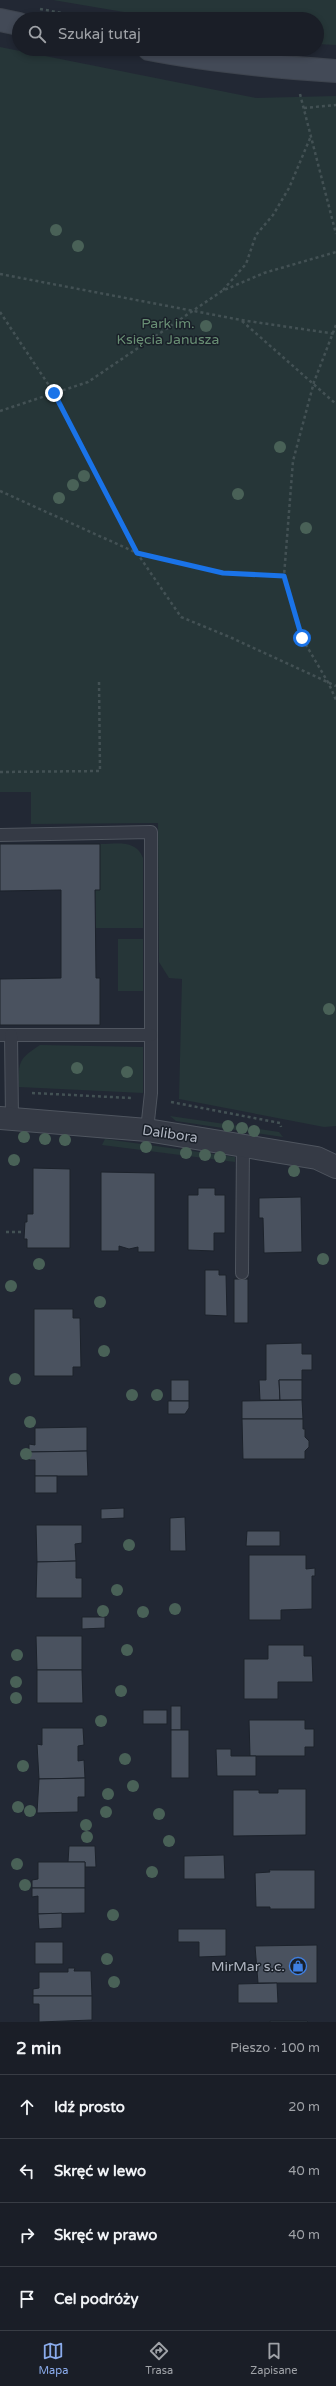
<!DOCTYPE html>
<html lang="pl">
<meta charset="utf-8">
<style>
:root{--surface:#1a1e27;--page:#23272f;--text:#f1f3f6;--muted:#9fa2a7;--line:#383c44;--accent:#8aabeb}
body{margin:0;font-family:"Varela Round",sans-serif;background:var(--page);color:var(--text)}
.stop{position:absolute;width:12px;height:12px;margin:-9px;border:3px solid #1a73e8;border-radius:50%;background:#fff}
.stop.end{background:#1a73e8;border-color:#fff;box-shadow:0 1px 4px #0008}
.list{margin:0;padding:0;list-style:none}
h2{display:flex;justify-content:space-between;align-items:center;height:52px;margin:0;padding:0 16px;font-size:17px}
h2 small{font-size:13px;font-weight:400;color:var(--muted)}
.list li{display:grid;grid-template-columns:26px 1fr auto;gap:12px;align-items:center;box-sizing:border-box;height:64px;padding:0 16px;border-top:1px solid var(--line)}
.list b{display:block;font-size:15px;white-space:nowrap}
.list em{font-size:13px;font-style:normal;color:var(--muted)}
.icon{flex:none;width:22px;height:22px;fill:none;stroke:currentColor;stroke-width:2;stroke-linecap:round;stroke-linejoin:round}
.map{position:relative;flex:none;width:336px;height:2022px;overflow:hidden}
.search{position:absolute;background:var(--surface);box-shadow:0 2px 6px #0003;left:12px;right:12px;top:12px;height:44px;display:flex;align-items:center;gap:10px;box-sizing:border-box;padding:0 14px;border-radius:22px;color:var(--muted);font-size:15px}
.sheet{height:308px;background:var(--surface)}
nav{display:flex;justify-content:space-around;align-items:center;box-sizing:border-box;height:56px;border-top:1px solid var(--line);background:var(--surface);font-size:11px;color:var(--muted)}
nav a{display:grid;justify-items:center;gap:2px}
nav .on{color:var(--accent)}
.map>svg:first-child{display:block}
</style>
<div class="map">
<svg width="336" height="2022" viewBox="0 0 336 2022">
<rect width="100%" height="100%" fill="#222834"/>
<g fill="#263638">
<path d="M53,0H336V45L317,44V19H165Z"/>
<path d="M0,47L256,98L336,96V1126L324,1127L179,1099L182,979L169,978L159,962L158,823L31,824V792H0Z"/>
<path d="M100,844C117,844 136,839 143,858V928H96L95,890H100Z"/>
<rect x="118" y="939" width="25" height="52"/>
<path d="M40,1045L143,1047V1093L19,1087C18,1061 19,1059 40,1045Z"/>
<path d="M170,1116L279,1132L283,1137L176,1121Z"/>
<path d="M105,1139L235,1157V1162L102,1145Z"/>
</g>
<g fill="#4a525f" stroke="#1c222b">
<path d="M0,844H100V890H95L96,978H100V1025H0V979L61,978V890L0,891Z"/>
<path d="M33,1168L70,1169V1248H27V1239H24L25,1222H27V1214H33Z"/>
<path d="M101,1172L155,1173V1252H138V1247L129,1249L119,1246V1251H101Z"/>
<path d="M198,1188H215V1195H225V1233H214V1251L188,1250V1195H198Z"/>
<path d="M301,1197L302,1252L264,1253L263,1218H259V1198Z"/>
<path d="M205,1270H219V1275H226L227,1316L205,1315Z"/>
<rect x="234" y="1279" width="14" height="44"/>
<path d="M34,1309H73V1318H80L81,1367H73V1376H34Z"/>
<path d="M302,1343V1354H312V1370H302V1380H279L280,1400H260L259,1380H266V1344Z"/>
<rect x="171" y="1380" width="18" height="21"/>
<path d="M279,1380H302V1400H280Z"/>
<path d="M302,1400L303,1419H242V1401Z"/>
<path d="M168,1401H189V1408L185,1414H168Z"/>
<path d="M242,1419H303V1429H305V1437L309,1441V1447L305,1451V1459H243Z"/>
<path d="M87,1427V1451L29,1452V1444L35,1445V1428Z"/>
<path d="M87,1451L88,1476H35V1460H29V1452Z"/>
<rect x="35" y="1476" width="22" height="17"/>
<path d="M124,1508V1518L101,1519V1509Z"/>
<path d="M185,1517L186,1551H170V1518Z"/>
<path d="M36,1525H82V1543L75,1544L76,1561L37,1562Z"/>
<path d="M247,1531H280V1546H246Z"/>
<path d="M249,1555H306V1569L315,1568V1576H312V1609L281,1610V1620H249Z"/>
<path d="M76,1561V1578H82V1598H36L37,1562Z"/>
<path d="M82,1617H105V1628L82,1629Z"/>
<path d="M36,1636H82V1670H37Z"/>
<path d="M268,1645H304V1656H312L313,1682H278V1699H244V1659H268Z"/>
<path d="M37,1670H82L83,1703H37Z"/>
<rect x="171" y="1706" width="10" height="24"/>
<rect x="143" y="1710" width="24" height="14"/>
<path d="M249,1720H305V1729H314V1747H305V1756H250Z"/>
<path d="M42,1728H83L84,1745L78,1746V1761L84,1760L85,1778L39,1779L37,1744L42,1745Z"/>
<rect x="171" y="1730" width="18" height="48"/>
<path d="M216,1749H231V1756H256V1776H217Z"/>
<path d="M85,1778V1797H78V1812L37,1813L39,1779Z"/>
<path d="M278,1789H306V1835L233,1836V1790H259V1793H278Z"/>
<path d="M69,1846H95L96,1867H85V1862H68Z"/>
<path d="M224,1855L225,1879H184V1856Z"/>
<path d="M38,1862H85V1888H32V1880L38,1879Z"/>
<path d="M269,1870H315V1909H270V1907H256L255,1873L270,1872Z"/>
<path d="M32,1888H85V1913L38,1914V1896L32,1897Z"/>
<path d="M62,1913V1928L39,1929L38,1914Z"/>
<path d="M178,1929H226V1956L199,1957V1942H178Z"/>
<rect x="35" y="1942" width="28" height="22"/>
<path d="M317,1945V1983H258L255,1946Z"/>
<path d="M68,1968H75L74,1971H91L92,1996H33V1989L39,1988V1972H68Z"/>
<path d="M277,1983L278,2003H238V1984Z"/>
<path d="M33,1996H92V2020L39,2022V2004H33Z"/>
<path d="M270,2021H307L308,2022H270Z"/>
</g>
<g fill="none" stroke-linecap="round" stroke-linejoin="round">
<g stroke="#4f555f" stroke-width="14">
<g id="lane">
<path d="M0,835L151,832V1093L147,1130"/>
<path d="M0,1035H151"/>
<path d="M11,1035L12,1118"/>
<path d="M242,1273L243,1144"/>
</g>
</g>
<g stroke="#4f555f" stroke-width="24">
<path id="street" d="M0,1118L147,1130L317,1158L336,1167"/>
</g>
<g stroke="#3e444e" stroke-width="24">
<g id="secondary">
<path d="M0,20L19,24"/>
<path d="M149,49C210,61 274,67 336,71"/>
</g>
</g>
<g stroke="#435154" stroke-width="2.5" stroke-dasharray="3 3" stroke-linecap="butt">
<path d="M40,9L96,19"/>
<path d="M300,94L336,234"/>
<path d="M304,108L336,105"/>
<path d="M0,274L241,320L336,334"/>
<path d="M223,290L246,264L256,235L273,215L289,188L311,136"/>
<path d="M0,312L54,393L137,553L223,573L284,576"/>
<path d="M242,321L336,404"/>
<path d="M336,325L314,382L293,461L284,576L302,638L329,684L336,700"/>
<path d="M0,411L88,382L222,291L264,273L336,252"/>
<path d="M0,491L137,553L181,617L232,638L336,686"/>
<path d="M0,772L100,771L99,681"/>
<path d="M32,1093L131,1098"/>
<path d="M171,1102L280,1123L281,1127"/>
<path d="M6,1232H24"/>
</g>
<use href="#lane" stroke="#353a45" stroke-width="12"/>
<use href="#street" stroke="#353a45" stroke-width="22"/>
<use href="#secondary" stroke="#434a57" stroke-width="22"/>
</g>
<g fill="#496157">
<circle cx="56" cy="230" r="6"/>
<circle cx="78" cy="246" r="6"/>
<circle cx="206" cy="326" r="6"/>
<circle cx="280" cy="447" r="6"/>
<circle cx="84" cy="476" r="6"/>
<circle cx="73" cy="485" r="6"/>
<circle cx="238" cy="494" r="6"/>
<circle cx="59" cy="498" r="6"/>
<circle cx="306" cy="528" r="6"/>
<circle cx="329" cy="1009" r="6"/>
<circle cx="77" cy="1068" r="6"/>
<circle cx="127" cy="1072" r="6"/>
<circle cx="228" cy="1126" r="6"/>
<circle cx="242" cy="1128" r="6"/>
<circle cx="254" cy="1131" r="6"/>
<circle cx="24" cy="1137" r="6"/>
<circle cx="45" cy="1139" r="6"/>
<circle cx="65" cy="1140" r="6"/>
<circle cx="146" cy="1147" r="6"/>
<circle cx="186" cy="1153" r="6"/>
<circle cx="205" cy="1155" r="6"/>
<circle cx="220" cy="1157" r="6"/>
<circle cx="14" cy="1160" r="6"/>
<circle cx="294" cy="1171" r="6"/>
<circle cx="323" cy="1259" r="6"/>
<circle cx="39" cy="1264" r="6"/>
<circle cx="11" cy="1286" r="6"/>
<circle cx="100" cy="1302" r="6"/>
<circle cx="104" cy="1351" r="6"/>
<circle cx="15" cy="1379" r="6"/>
<circle cx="132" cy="1395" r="6"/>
<circle cx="157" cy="1395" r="6"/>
<circle cx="30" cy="1422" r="6"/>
<circle cx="26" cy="1454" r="6"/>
<circle cx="129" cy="1545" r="6"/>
<circle cx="117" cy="1590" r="6"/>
<circle cx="175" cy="1609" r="6"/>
<circle cx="103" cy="1611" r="6"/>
<circle cx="143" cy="1612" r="6"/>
<circle cx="127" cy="1650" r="6"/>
<circle cx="17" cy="1655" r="6"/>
<circle cx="16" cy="1682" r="6"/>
<circle cx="121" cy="1691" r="6"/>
<circle cx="16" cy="1698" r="6"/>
<circle cx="101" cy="1721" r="6"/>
<circle cx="125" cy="1759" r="6"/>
<circle cx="23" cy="1766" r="6"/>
<circle cx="133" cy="1786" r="6"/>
<circle cx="108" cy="1794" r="6"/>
<circle cx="18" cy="1807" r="6"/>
<circle cx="30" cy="1811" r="6"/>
<circle cx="106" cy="1812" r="6"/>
<circle cx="159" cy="1814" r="6"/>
<circle cx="86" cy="1825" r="6"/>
<circle cx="87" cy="1837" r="6"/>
<circle cx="169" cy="1841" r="6"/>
<circle cx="17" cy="1864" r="6"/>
<circle cx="152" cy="1872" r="6"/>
<circle cx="25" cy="1885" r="6"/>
<circle cx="113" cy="1915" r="6"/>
<circle cx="107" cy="1959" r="6"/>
<circle cx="114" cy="1982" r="6"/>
</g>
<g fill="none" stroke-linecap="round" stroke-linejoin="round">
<path stroke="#1a73e8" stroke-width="5" d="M54,393L137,553L223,573L284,576L302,638"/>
</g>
<defs>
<g id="shop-ring" transform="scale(0.9)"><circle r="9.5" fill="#1a2029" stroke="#3f7fe0" stroke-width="1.5"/><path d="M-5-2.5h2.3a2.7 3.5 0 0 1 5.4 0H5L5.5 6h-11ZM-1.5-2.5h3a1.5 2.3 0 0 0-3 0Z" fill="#3f7fe0"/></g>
</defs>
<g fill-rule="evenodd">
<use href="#shop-ring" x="298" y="1966"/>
</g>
<g text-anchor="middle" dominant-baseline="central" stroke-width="3" stroke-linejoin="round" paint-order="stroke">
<g font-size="14" fill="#698f74" stroke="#1a2029">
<text x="168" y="323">Park im.<tspan x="168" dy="16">Księcia Janusza</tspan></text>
</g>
<g font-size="14" fill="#afb5c1" stroke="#1a2029">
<text transform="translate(170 1134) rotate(8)">Dalibora</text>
</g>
<g font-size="14" fill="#afb5c1" stroke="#1a2029" text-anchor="end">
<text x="285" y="1966">MirMar s.c.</text>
</g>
</g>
</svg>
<div class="stop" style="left:302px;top:638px"></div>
<div class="stop end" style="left:54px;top:393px"></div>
<div class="search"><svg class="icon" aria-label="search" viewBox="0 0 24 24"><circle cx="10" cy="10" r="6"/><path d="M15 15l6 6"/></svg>Szukaj tutaj</div>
</div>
<section class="sheet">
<h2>2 min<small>Pieszo · 100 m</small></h2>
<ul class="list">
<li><svg class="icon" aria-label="ahead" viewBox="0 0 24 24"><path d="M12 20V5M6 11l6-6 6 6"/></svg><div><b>Idź prosto</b></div><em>20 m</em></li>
<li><svg class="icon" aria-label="left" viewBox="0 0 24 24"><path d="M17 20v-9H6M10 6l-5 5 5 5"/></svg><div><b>Skręć w lewo</b></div><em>40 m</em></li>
<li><svg class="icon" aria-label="right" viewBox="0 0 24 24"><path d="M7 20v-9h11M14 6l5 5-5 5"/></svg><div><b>Skręć w prawo</b></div><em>40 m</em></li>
<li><svg class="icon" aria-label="arrive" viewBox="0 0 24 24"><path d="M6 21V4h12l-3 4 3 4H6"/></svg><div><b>Cel podróży</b></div></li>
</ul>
</section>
<nav>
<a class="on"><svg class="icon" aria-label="map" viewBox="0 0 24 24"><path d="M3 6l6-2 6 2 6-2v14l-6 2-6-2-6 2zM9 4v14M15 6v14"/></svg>Mapa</a>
<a><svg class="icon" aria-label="directions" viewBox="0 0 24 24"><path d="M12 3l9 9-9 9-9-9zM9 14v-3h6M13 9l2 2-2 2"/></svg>Trasa</a>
<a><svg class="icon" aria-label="saved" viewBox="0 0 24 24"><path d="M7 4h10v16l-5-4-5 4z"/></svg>Zapisane</a>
</nav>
